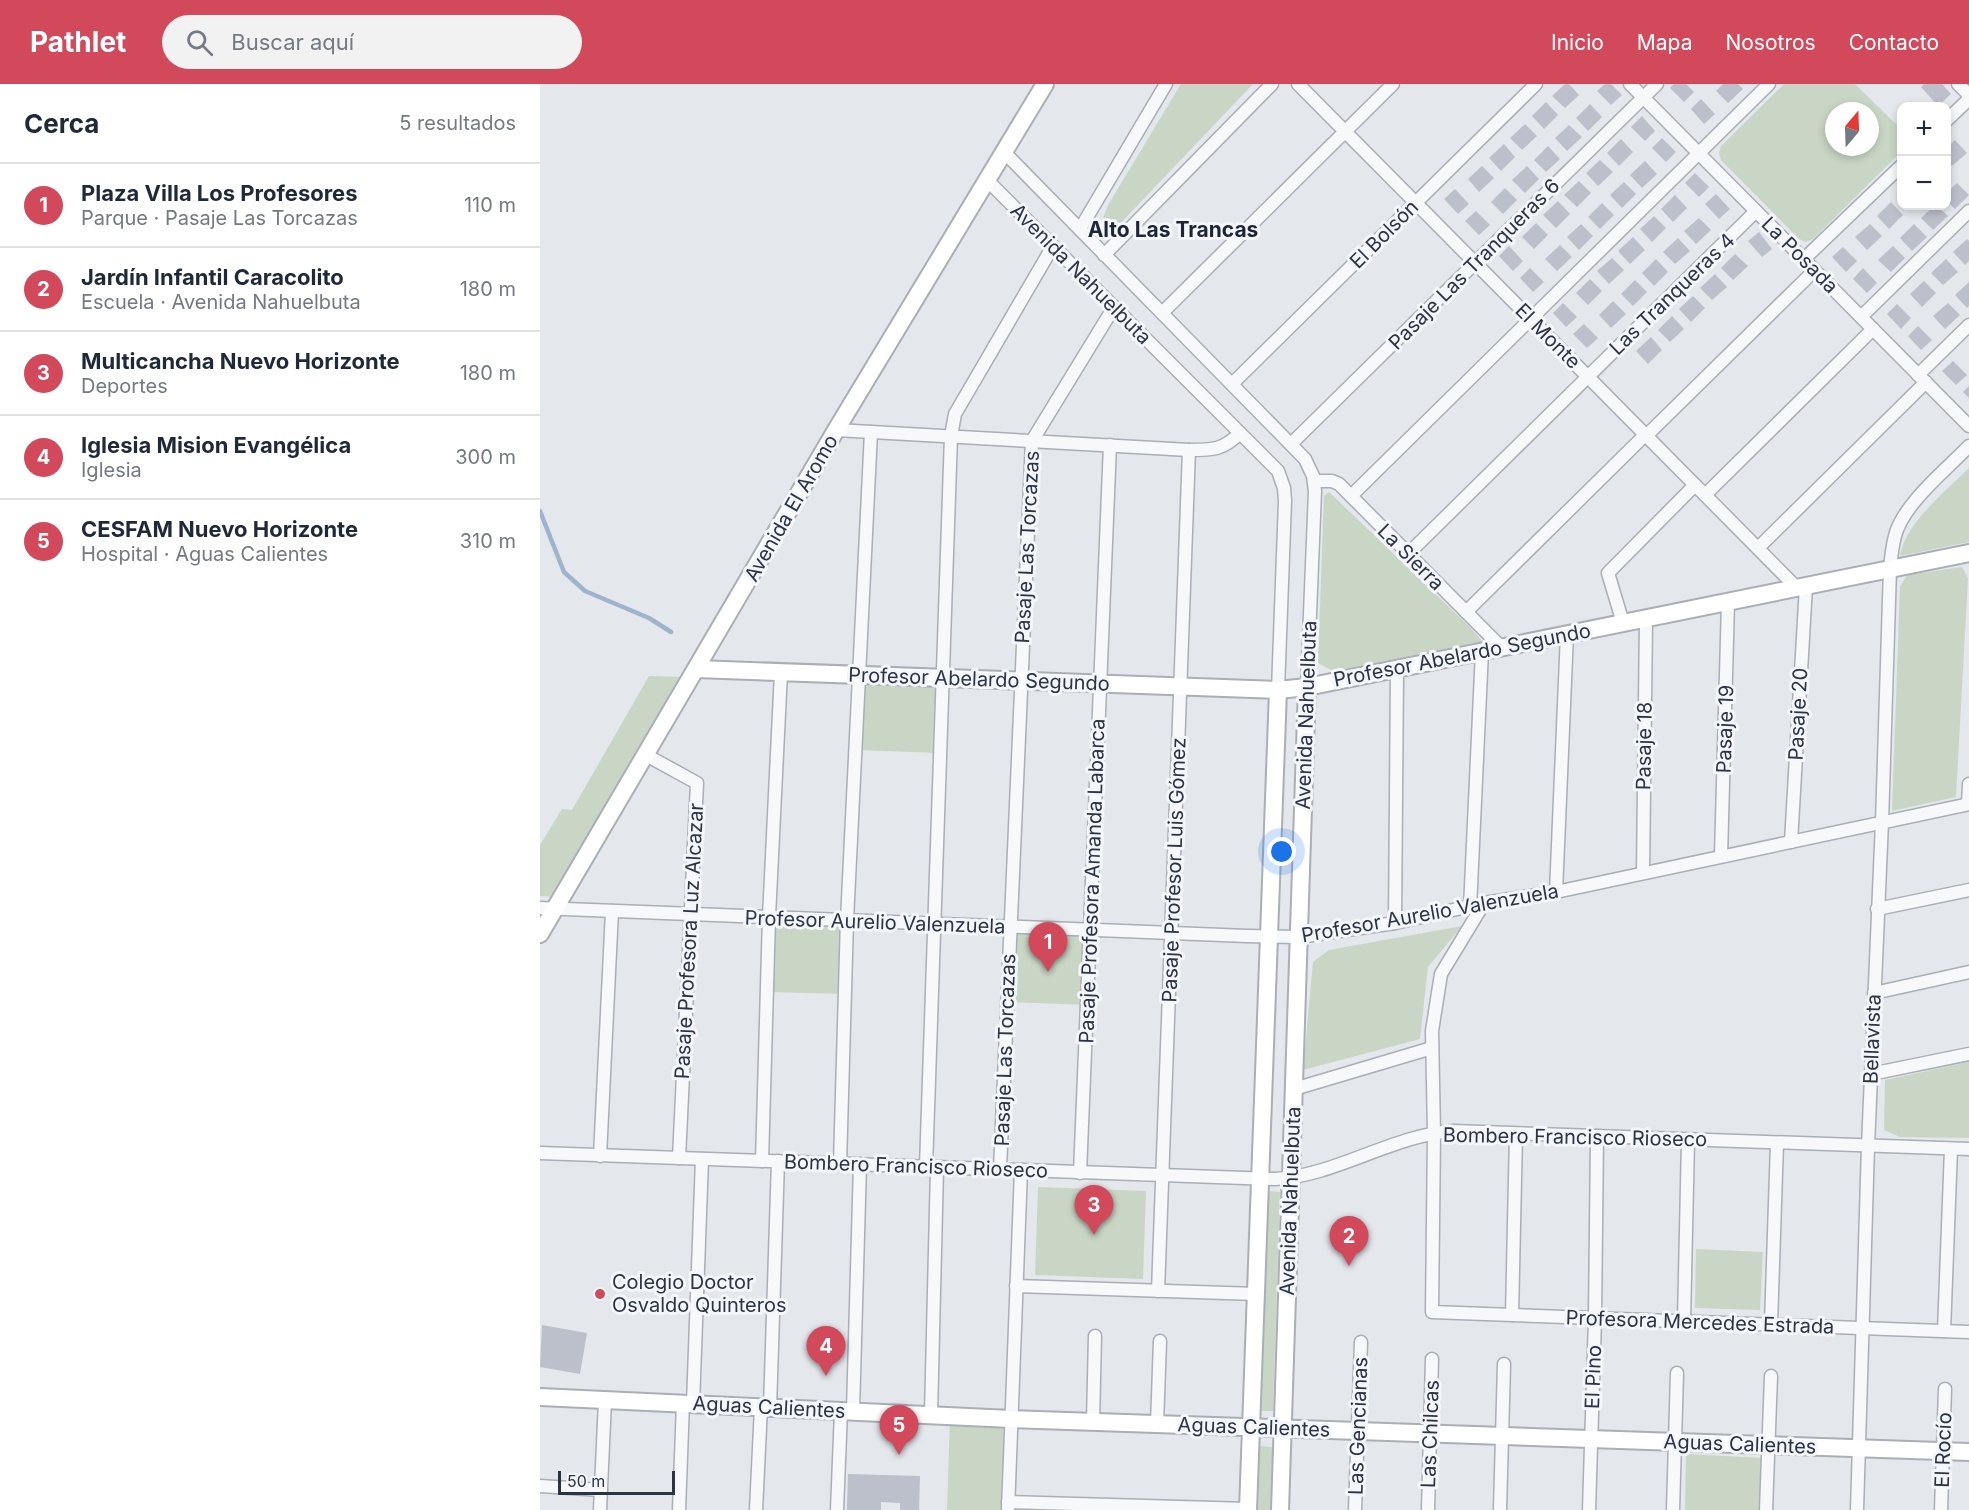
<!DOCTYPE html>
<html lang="es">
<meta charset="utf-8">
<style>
:root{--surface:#fff;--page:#f2f2f3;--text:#1f2937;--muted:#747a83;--line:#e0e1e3;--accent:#d1495b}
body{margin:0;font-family:Inter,sans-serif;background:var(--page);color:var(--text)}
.controls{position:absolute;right:18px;top:18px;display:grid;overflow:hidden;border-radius:12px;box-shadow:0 3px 9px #0003}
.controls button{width:54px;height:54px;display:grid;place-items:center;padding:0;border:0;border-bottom:2px solid var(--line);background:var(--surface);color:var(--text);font:30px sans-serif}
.compass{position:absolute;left:1285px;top:18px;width:54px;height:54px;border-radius:50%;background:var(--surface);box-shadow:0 3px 9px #0003;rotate:19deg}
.scale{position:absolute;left:18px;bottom:15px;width:117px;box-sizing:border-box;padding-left:6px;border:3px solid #2b3445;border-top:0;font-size:16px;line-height:21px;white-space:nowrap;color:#2b3445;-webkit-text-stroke:4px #f4f6f9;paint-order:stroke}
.you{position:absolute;left:742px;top:768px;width:21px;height:21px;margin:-15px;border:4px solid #fff;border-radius:50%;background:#1a73e8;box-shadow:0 0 0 9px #1a73e833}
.badge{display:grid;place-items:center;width:39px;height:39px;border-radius:50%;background:var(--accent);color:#fff;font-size:20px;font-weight:700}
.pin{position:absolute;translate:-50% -50px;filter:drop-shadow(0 2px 3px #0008)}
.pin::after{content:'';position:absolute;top:32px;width:21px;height:18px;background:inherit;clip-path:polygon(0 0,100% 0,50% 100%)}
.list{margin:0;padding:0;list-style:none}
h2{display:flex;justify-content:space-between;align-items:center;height:78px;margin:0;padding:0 24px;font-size:26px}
h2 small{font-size:20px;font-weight:400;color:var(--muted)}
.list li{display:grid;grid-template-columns:39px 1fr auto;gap:18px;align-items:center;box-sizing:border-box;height:84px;padding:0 24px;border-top:2px solid var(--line)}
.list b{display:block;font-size:22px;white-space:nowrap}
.list p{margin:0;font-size:20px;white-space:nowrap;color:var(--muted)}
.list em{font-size:20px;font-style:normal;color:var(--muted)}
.icon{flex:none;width:33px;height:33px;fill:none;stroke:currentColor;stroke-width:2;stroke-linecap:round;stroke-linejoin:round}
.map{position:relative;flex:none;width:1429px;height:1426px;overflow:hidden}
header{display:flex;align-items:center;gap:36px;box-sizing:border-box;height:84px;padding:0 30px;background:var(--accent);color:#fff}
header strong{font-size:28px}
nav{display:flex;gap:33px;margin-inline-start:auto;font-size:21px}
.search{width:420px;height:54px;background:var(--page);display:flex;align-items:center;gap:15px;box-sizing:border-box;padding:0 21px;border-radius:33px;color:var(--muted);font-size:22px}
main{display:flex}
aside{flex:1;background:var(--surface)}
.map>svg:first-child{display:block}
</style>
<header>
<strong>Pathlet</strong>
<div class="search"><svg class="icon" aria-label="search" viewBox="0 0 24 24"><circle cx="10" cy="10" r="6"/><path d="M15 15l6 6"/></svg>Buscar aquí</div>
<nav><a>Inicio</a><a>Mapa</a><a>Nosotros</a><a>Contacto</a></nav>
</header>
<main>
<aside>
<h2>Cerca<small>5 resultados</small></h2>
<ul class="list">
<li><span class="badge">1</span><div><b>Plaza Villa Los Profesores</b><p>Parque · Pasaje Las Torcazas</p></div><em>110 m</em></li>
<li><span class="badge">2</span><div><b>Jardín Infantil Caracolito</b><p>Escuela · Avenida Nahuelbuta</p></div><em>180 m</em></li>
<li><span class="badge">3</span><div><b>Multicancha Nuevo Horizonte</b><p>Deportes</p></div><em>180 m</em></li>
<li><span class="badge">4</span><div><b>Iglesia Mision Evangélica</b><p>Iglesia</p></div><em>300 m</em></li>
<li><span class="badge">5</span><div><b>CESFAM Nuevo Horizonte</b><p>Hospital · Aguas Calientes</p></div><em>310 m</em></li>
</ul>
</aside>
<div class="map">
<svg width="1429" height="1426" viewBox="0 0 1429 1426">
<rect width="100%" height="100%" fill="#e4e7ec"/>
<g fill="#c9d6c5" fill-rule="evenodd">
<path d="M641,0H713L573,147L563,134L568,121Z"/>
<path d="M1244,0H1315L1361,45V68L1273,155L1266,158L1259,155L1181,76L1179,69L1181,62ZM1294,27H1330V63H1294Z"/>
<path d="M1429,384V458L1360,472C1365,439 1406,407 1429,384Z"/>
<path d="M789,408L932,545L943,558L795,588L778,579L784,412Z"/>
<path d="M1422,483L1428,494L1416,713L1352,727L1360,503L1367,491Z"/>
<path d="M319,591L403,594L400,669L315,666Z"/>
<path d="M109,592L144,593L14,813L0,812V761L22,725L32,726Z"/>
<path d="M229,833L307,836L305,910L227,908Z"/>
<path d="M922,842L888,883L880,955L763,986L773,878L789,866Z"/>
<path d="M470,843L550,846L547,921L467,918Z"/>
<path d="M1429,978V1054L1360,1053L1344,1046L1345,996Z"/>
<path d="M498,1103L606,1107L603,1195L495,1191Z"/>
<path d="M729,1107L740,1108L733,1327H720Z"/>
<path d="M1156,1165L1223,1168L1220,1226L1155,1224Z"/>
<path d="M410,1332L471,1335L468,1426H407Z"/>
<path d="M719,1362L733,1363L730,1426H717Z"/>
<path d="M1146,1370L1223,1374L1220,1426H1145Z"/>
</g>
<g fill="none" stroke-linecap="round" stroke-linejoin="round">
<path stroke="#9fb4cc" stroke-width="4.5" d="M0,427L24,488L45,507L109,534L131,548"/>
</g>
<g fill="#bbc0ca">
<path d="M1025,0H1029L1039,11L1025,24L1012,12Z"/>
<path d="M1065,0H1071L1082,11L1071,21L1057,7Z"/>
<path d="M1134,0H1146L1154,8L1144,18L1130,4Z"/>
<path d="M1183,0H1198L1203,5L1188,19L1176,7Z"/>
<path d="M1384,0H1402L1411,10L1398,22L1381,3Z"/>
<path d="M1161,15L1175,30L1164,40L1151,25Z"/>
<path d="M1006,18L1018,31L1004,45L992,32Z"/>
<path d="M1050,20L1062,33L1048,47L1036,34Z"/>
<path d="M1102,32L1115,47L1105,57L1091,43Z"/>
<path d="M985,40L997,52L982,66L970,54Z"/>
<path d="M1029,41L1042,53L1027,67L1015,54Z"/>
<path d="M1122,54L1136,68L1126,78L1112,64Z"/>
<path d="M1081,55L1093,68L1079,82L1067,69Z"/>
<path d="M1415,56L1427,69L1412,82L1406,76V64Z"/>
<path d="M964,60L975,73L961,87L949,74Z"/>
<path d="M1008,62L1020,75L1006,88L994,76Z"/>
<path d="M1060,76L1073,88L1058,102L1046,89Z"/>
<path d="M1105,77L1117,90L1102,104L1090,91Z"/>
<path d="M942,82L954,94L939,108L928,95Z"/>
<path d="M987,82L999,95L985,109L972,96Z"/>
<path d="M1155,89L1169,103L1159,113L1145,99Z"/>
<path d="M1039,97L1051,109L1037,123L1024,111Z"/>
<path d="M1084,98L1096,110L1082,124L1070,111Z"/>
<path d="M1417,99L1429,111L1415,125L1406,116V109Z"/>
<path d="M965,104L977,116L963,130L951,118Z"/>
<path d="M915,105L929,120L918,130L904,115Z"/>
<path d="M1176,110L1190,125L1179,135L1165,120Z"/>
<path d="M1135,111L1147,124L1133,138L1121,125Z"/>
<path d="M1018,117L1030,130L1016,144L1003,131Z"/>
<path d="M1351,118L1363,131L1349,145L1337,132Z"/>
<path d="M1062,119L1074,131L1060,145L1048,133Z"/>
<path d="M1394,122H1397L1408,132L1393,146L1381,134Z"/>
<path d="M936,127L950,141L939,151L925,137Z"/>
<path d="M1114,132L1126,144L1112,158L1100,145Z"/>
<path d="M1159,134L1171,146L1156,160L1144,147Z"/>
<path d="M996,139L1008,151L994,165L982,153Z"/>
<path d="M1041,140L1053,152L1039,166L1027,153Z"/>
<path d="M1330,140L1342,152L1327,166L1315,153Z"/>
<path d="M1374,140L1387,153L1372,167L1360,154Z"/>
<path d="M1219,148L1232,165L1222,173L1208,157Z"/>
<path d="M1093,153L1105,166L1090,180L1078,167Z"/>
<path d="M1138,154L1150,167L1135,180L1123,168Z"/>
<path d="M1427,155L1429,157V177L1425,181L1413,168Z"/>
<path d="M1020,161L1032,173L1017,187L1005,175Z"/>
<path d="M969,162L983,177L973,187L959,172Z"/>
<path d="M1353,162L1365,174L1351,188L1338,176Z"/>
<path d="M1303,163L1317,177L1306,188L1292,173Z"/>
<path d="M1195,170L1208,182L1193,196L1181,184Z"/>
<path d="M1072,174L1084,186L1069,200L1057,187Z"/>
<path d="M1116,175L1128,188L1114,202L1102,189Z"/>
<path d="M1406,175L1418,188L1403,201L1391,189Z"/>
<path d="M990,184L1004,198L993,208L980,194Z"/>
<path d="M1323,184L1337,199L1327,209L1313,195Z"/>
<path d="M1175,190L1187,203L1172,216L1160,204Z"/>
<path d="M1050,195L1062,207L1048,221L1036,209Z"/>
<path d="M1095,196L1107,208L1093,222L1081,210Z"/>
<path d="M1384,197L1396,209L1382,223L1370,210Z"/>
<path d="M1429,198V222L1427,224L1415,211Z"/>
<path d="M1153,212L1165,224L1151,238L1139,225Z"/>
<path d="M1073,217L1086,230L1071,244L1059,231Z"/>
<path d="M1023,219L1037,233L1026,243L1013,229Z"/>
<path d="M1408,219L1420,231L1405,245L1393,232Z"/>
<path d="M1357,220L1371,234L1361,245L1347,230Z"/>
<path d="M1132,232L1144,245L1130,258L1118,246Z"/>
<path d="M1044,240L1058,254L1047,264L1033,250Z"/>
<path d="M1378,242L1392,256L1381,266L1368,252Z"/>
<path d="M1111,253L1122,266L1108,280L1096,267Z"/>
<path d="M1413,277L1427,291L1416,301L1402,287Z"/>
<path d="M1429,302V314L1423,308Z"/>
<path d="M2,1241L47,1249L40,1290L0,1283Z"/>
<path d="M308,1390L380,1392L379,1426H360V1419L341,1418V1426H307Z"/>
</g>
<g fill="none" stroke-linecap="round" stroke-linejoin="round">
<g stroke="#a9aeb7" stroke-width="15">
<g id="street">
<path d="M758,0L1257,504"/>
<path d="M1090,0L1429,342"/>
<path d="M1418,0L1429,11"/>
<path d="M1406,37L1429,15"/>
<path d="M464,68L765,375L773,392L775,407L767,603"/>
<path d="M448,97L738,387L744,404L745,417L738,606"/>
<path d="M540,145L626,0"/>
<path d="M564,171L732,0"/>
<path d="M1264,175L1362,81"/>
<path d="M622,229L853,0"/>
<path d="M1321,233L1429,127"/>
<path d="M1378,291L1429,241"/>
<path d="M692,300L996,0"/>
<path d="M296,346L649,366C673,366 683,366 700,349"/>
<path d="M1106,352L1275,186"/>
<path d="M751,360L1117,0"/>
<path d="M774,397H792L799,400L962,564"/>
<path d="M1165,411L1333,245"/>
<path d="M811,412L1229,0"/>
<path d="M1218,464L1386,298"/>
<path d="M868,470L1216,127"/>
<path d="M926,528L1105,351"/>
<path d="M1083,539L1068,489L1155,401"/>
<path d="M106,671L157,699L139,1074"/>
<path d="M1428,720L1429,700"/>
<path d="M1251,758L1266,502"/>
<path d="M1181,772L1188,518"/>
<path d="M1103,789L1106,535"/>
<path d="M1016,808L1027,550"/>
<path d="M944,819L901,890L892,947L894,1049L892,1228L1429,1248"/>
<path d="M0,824L707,852L759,853L855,839L944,819L1016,808L1429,720"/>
<path d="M930,824L942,567"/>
<path d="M1337,825L1429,806"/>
<path d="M855,839L857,584"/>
<path d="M1334,909L1429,888"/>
<path d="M1331,990L1429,970"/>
<path d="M754,1005L892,964"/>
<path d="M0,1069L735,1095C795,1092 853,1051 913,1047L1429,1065"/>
<path d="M60,1072L72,827"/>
<path d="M222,1077L229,833L241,588"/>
<path d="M300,1080L307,836L331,348"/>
<path d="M386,1083L411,352L415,330L513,162"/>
<path d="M460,1085L492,357L574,223"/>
<path d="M540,1089L570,361"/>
<path d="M476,1202L716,1210"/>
<path d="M618,1207L649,366"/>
<path d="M972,1231L976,1050"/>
<path d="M1144,1237L1148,1056"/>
<path d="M1231,1240L1237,1059"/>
<path d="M1404,1247L1411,1065"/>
<path d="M153,1320L162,1075"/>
<path d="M230,1324L238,1077"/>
<path d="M313,1327L320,1080"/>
<path d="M391,1331L397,1084"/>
<path d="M553,1338L555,1252"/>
<path d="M617,1340L620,1257"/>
<path d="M0,1402L61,1406"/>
<path d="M468,1418L708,1425"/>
<path d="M60,1426L65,1316"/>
<path d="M139,1426L143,1319"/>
<path d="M216,1426L221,1323"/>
<path d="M297,1426L301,1327"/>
<path d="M468,1426L481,1086"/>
<path d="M815,1426L821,1258"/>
<path d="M888,1426L892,1275"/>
<path d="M960,1426L964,1280"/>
<path d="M1049,1426L1055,1234L1057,1052"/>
<path d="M1133,1426L1137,1289"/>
<path d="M1226,1426L1231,1292"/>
<path d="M1317,1426L1328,1062L1342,738L1350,485C1351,474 1352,463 1355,452C1363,420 1406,386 1429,362"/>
<path d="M1401,1426L1405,1305"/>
</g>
</g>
<g stroke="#a9aeb7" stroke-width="20">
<g id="secondary">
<path d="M156,585L738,606L767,603L1429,469"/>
<path d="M0,850L296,346L505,0"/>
<path d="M0,1313L471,1335L1429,1368"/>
<path d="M708,1426L738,606"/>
<path d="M740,1426L767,603"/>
</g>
</g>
<use href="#street" stroke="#f7f8fa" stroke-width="12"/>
<use href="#secondary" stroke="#fff" stroke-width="16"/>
</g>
<circle fill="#d1495b" stroke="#f4f6f9" stroke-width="2" cx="60" cy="1210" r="6"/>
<g text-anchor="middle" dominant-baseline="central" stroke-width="6" stroke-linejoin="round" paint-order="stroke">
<g font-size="20" fill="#2b3445" stroke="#f4f6f9">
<text transform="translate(844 150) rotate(-45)">El Bolsón</text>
<text transform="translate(1260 171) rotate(45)">La Posada</text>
<text transform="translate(934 180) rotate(-45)">Pasaje Las Tranqueras 6</text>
<text transform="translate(541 190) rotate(45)">Avenida Nahuelbuta</text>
<text transform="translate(1132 210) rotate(-44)">Las Tranqueras 4</text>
<text transform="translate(1008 252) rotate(45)">El Monte</text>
<text transform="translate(251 424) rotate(-60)">Avenida El Aromo</text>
<text transform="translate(487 463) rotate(-87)">Pasaje Las Torcazas</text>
<text transform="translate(871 473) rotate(45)">La Sierra</text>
<text transform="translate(922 571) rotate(-11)">Profesor Abelardo Segundo</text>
<text transform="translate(439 595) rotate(2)">Profesor Abelardo Segundo</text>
<text transform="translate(1258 630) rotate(-87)">Pasaje 20</text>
<text transform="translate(766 631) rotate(-88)">Avenida Nahuelbuta</text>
<text transform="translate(1185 645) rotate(-88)">Pasaje 19</text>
<text transform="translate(1104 662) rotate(-89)">Pasaje 18</text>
<text transform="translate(634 786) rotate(-88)">Pasaje Profesor Luis Gómez</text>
<text transform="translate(552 797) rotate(-88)">Pasaje Profesora Amanda Labarca</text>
<text transform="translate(890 829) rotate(-10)">Profesor Aurelio Valenzuela</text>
<text transform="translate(335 838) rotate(2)">Profesor Aurelio Valenzuela</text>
<text transform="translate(149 857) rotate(-87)">Pasaje Profesora Luz Alcazar</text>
<text transform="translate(1332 955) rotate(-88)">Bellavista</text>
<text transform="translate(465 966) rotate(-88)">Pasaje Las Torcazas</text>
<text transform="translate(1035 1053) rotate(1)">Bombero Francisco Rioseco</text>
<text transform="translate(376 1082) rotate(2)">Bombero Francisco Rioseco</text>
<text transform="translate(750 1117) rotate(-88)">Avenida Nahuelbuta</text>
<text transform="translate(1160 1238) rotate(2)">Profesora Mercedes Estrada</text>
<text transform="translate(1053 1293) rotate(-88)">El Pino</text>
<text transform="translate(229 1323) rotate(3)">Aguas Calientes</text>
<text transform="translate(818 1342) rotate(-88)">Las Gencianas</text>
<text transform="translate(714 1343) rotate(2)">Aguas Calientes</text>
<text transform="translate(890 1350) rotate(-88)">Las Chilcas</text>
<text transform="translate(1200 1360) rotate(2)">Aguas Calientes</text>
<text transform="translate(1403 1366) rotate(-88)">El Rocío</text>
</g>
<g font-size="20" fill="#2b3445" stroke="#f4f6f9" text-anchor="start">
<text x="72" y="1198">Colegio Doctor<tspan x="72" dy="23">Osvaldo Quinteros</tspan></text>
</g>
<g font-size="21" font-weight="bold" fill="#1d2536" stroke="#f4f6f9">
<text x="633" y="145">Alto Las Trancas</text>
</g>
</g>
</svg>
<div class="controls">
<button>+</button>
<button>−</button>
</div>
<svg class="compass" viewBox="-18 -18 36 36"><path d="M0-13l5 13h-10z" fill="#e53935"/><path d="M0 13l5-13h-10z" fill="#747a83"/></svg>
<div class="scale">50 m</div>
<div class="you"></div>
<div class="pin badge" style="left:508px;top:888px">1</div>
<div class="pin badge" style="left:809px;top:1182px">2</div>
<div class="pin badge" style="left:554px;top:1151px">3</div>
<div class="pin badge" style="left:286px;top:1292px">4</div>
<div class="pin badge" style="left:359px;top:1371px">5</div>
</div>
</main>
